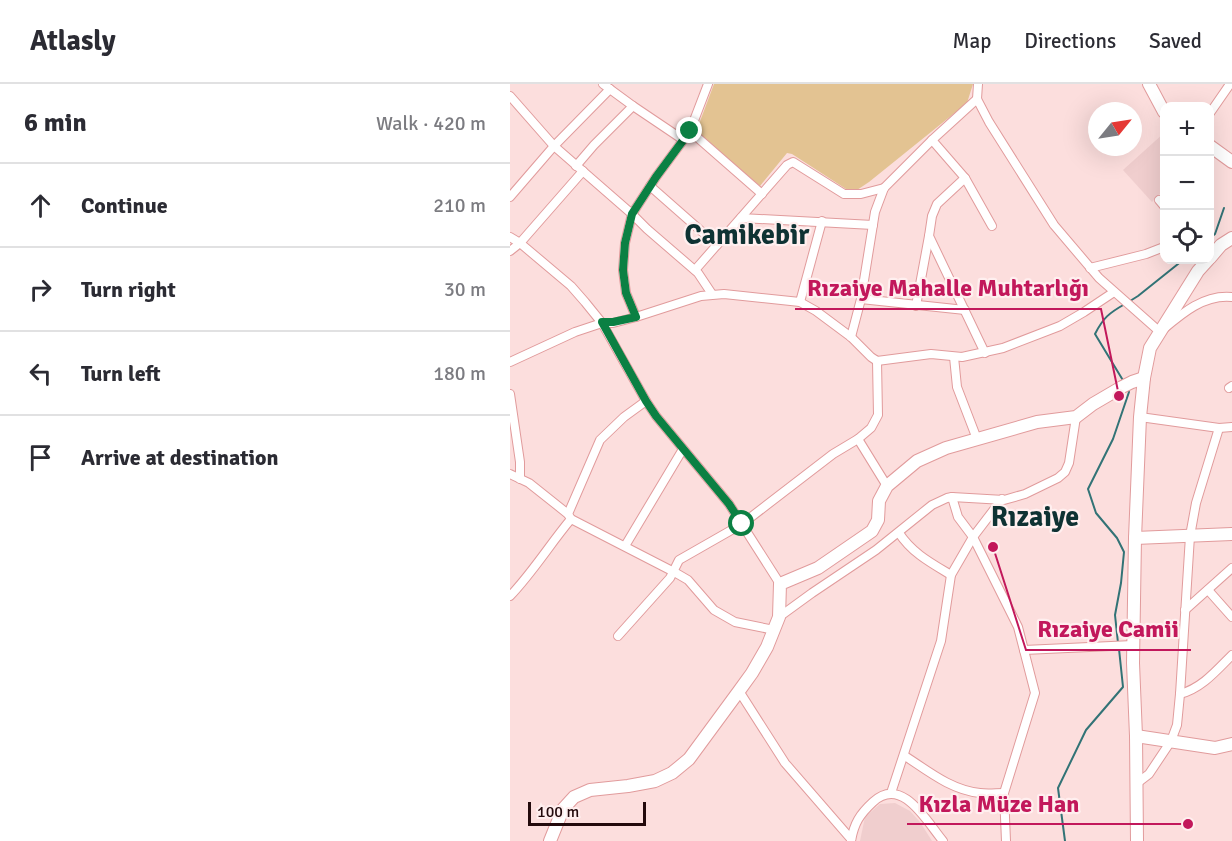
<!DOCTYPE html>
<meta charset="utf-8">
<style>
:root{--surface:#fff;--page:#f2f2f3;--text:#2b2b33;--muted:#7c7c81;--line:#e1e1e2}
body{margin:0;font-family:Signika,sans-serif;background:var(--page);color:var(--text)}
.controls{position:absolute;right:18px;top:18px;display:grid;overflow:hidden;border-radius:12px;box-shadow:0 6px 24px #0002}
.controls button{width:54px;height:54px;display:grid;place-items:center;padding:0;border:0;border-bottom:2px solid var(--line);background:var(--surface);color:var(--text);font:30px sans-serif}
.compass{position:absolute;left:578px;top:18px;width:54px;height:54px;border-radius:50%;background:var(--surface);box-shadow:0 6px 24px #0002;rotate:60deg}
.scale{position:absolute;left:18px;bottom:15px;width:118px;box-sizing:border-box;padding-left:6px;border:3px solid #230a0c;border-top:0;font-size:16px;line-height:21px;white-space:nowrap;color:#230a0c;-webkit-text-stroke:4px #ffefef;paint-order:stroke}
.stop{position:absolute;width:18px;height:18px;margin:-14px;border:4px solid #0b8043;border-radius:50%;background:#fff}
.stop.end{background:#0b8043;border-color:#fff;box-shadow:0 2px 6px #0008}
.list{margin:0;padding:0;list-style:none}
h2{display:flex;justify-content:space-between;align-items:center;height:78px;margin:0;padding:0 24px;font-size:26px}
h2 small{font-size:20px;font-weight:400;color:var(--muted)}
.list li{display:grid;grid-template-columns:39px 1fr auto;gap:18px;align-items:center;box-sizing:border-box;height:84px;padding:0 24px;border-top:2px solid var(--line)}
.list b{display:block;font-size:22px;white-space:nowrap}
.list em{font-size:20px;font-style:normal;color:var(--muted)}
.icon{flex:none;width:33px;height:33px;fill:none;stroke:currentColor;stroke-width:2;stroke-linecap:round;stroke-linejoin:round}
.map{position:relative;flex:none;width:722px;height:757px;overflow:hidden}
header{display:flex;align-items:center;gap:36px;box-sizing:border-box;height:84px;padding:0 30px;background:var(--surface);border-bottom:2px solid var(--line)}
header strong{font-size:28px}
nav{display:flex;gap:33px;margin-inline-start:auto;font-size:21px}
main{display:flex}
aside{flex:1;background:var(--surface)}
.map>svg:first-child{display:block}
</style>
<header>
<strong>Atlasly</strong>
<nav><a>Map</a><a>Directions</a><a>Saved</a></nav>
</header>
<main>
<aside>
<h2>6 min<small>Walk · 420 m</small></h2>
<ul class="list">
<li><svg class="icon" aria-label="ahead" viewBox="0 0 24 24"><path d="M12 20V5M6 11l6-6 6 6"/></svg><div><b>Continue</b></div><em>210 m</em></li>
<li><svg class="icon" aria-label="right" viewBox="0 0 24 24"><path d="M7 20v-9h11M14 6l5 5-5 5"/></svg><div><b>Turn right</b></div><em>30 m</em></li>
<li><svg class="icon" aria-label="left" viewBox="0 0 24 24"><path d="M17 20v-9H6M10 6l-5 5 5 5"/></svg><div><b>Turn left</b></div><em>180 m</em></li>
<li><svg class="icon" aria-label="arrive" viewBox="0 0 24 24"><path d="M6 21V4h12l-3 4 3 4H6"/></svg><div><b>Arrive at destination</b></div></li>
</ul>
</aside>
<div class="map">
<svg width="722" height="757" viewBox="0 0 722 757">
<rect width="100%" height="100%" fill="#fcdedd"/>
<g fill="#f0cece">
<path d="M654,49V106L642,118L613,86Z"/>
<path d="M385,719L400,727L410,738L422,757H350L355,733L370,720Z"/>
</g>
<path fill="#e3c392" d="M204,0H463L457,19L359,98L347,106L336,105L282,70L277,69L250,102L188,50L189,40Z"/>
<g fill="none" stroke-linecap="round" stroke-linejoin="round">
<g stroke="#327376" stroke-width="2">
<path d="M700,154L705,150L714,124"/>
<path d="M620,217L628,212L673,176"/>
<path d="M614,298L585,250C593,234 599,229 615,220"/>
<path d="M608,559L605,531L611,499L614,468L607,454L586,429L578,405L603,355L619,308L618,305"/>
<path d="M555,757L548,704L576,646L613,603L609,565"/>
</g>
<g stroke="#e19b9c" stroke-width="10">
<g id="street">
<path d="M93,0L123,22L172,55"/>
<path d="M468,0L467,15L479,38L544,141L589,194L650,248C670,231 693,210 722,213"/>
<path d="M0,12L44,62L122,130L137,145L188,189L202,210"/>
<path d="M700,29L720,0"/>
<path d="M180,47L252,110"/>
<path d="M422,56L455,94L482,142"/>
<path d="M66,82L84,61L123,22"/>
<path d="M455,94L427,120L422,132L419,152L475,269"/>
<path d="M140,102L207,161"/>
<path d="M0,113L44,62L100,5"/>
<path d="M649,116L654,122"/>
<path d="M231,134L363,141"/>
<path d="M0,153L10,159L61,202L75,218L92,239L136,317L146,332L219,420L270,500"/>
<path d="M0,167L10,159L73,87"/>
<path d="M580,184L636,170L654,163"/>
<path d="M185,186L277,81L283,78L334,110H351L374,104"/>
<path d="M351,215L455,226"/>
<path d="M290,218L312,137"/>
<path d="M406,222L419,152"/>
<path d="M126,233L116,209L113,186L115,159L122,130L146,93L180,47L198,0"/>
<path d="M341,253L351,215L365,128L374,104L422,56L467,15"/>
<path d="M444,273L447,303L467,355"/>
<path d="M0,278L65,248L92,239H103L126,233L191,212L214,210L290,218L306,227L341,253L361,273L367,277L421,270L452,273L493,264L550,242L574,228L604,208"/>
<path d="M719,304L722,302"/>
<path d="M0,310L10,378V395"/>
<path d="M630,333L709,344L722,343"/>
<path d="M348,355L361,344L368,331L367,277"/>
<path d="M0,390L19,399L58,430"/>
<path d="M442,413L448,433L463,453L508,543L525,609L494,709L496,757"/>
<path d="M61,435L166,489L178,496L204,526L225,538L264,546"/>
<path d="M389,449C402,469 421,479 441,491"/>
<path d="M115,462L173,365"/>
<path d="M698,506L722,533"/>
<path d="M0,512C23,488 40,460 61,435L58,430L90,356L114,333L136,317"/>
<path d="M675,526L722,484"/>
<path d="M269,533L302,509L366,466L422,421L437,414L442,413L494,416L515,410L548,394L555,388L559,379L566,333"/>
<path d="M108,552L160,494L169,476L232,440L323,370L348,355L377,402"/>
<path d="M514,566L623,561"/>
<path d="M229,607L275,679L341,755"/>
<path d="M670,610C692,604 706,587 722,571"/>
<path d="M395,672C418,687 441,706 470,709C478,710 486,709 494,709"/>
<path d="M626,700L639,690L661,657L667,641L670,610L680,452L686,419L709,344"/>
<path d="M381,709L431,557L441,491L463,453L492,415"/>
<path d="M341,757C344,739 350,730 363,718C392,691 417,738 433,757"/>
</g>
</g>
<g stroke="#e19b9c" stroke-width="14">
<g id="secondary">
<path d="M639,0L654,28"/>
<path d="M700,62L722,78"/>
<path d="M700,174L711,161L722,154"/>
<path d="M625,454L722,450"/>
<path d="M626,652L705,664L722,660"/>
<path d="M40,757L53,725L64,713L80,706L118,702L145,697L162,689L179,675L229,607L242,589L257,563L269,533L270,500L308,484L362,447L368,436L369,417L377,402L407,377L436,364L527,338L566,333L583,320L612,303L622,298L634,294"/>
<path d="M627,757L626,652L623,579L625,454L630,333L634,294L640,264L688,187L698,176"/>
</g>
</g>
<use href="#street" stroke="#fff" stroke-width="8"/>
<use href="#secondary" stroke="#fff" stroke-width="12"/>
</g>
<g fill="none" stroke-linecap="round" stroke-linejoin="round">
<path stroke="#0b8043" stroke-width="8" d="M180,47L146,93L122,130L115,159L113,186L116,209L126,233L103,238H92L136,317L146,332L219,420L232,440"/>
</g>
<g text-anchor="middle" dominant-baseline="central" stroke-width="4.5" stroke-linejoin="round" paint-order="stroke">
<g font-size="28" font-weight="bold" fill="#0e3233" stroke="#ffefef">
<text x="237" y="151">Camikebir</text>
<text x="525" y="433">Rızaiye</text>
</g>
</g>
<path fill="none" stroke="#c2185b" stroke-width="2" d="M609 312L591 225H285M483 463L516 566H681M678 740L581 740H397"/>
<g fill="#c2185b" stroke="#ffefef" stroke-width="2">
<circle cx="609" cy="312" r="6"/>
<circle cx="483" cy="463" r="6"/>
<circle cx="678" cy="740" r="6"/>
</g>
<g font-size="24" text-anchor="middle" font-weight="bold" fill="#c2185b" stroke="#ffefef" stroke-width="4.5" stroke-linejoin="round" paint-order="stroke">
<text x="438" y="212">Rızaiye Mahalle Muhtarlığı</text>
<text x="598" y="553">Rızaiye Camii</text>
<text x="489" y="728">Kızla Müze Han</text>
</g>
</svg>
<div class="controls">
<button>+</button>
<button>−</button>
<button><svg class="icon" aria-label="locate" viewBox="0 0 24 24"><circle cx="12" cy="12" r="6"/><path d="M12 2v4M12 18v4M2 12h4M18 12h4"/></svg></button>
</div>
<svg class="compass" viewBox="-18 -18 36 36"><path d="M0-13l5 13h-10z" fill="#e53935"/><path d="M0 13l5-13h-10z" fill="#7c7c81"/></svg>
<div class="scale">100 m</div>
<div class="stop" style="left:232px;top:440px"></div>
<div class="stop end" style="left:180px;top:47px"></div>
</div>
</main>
